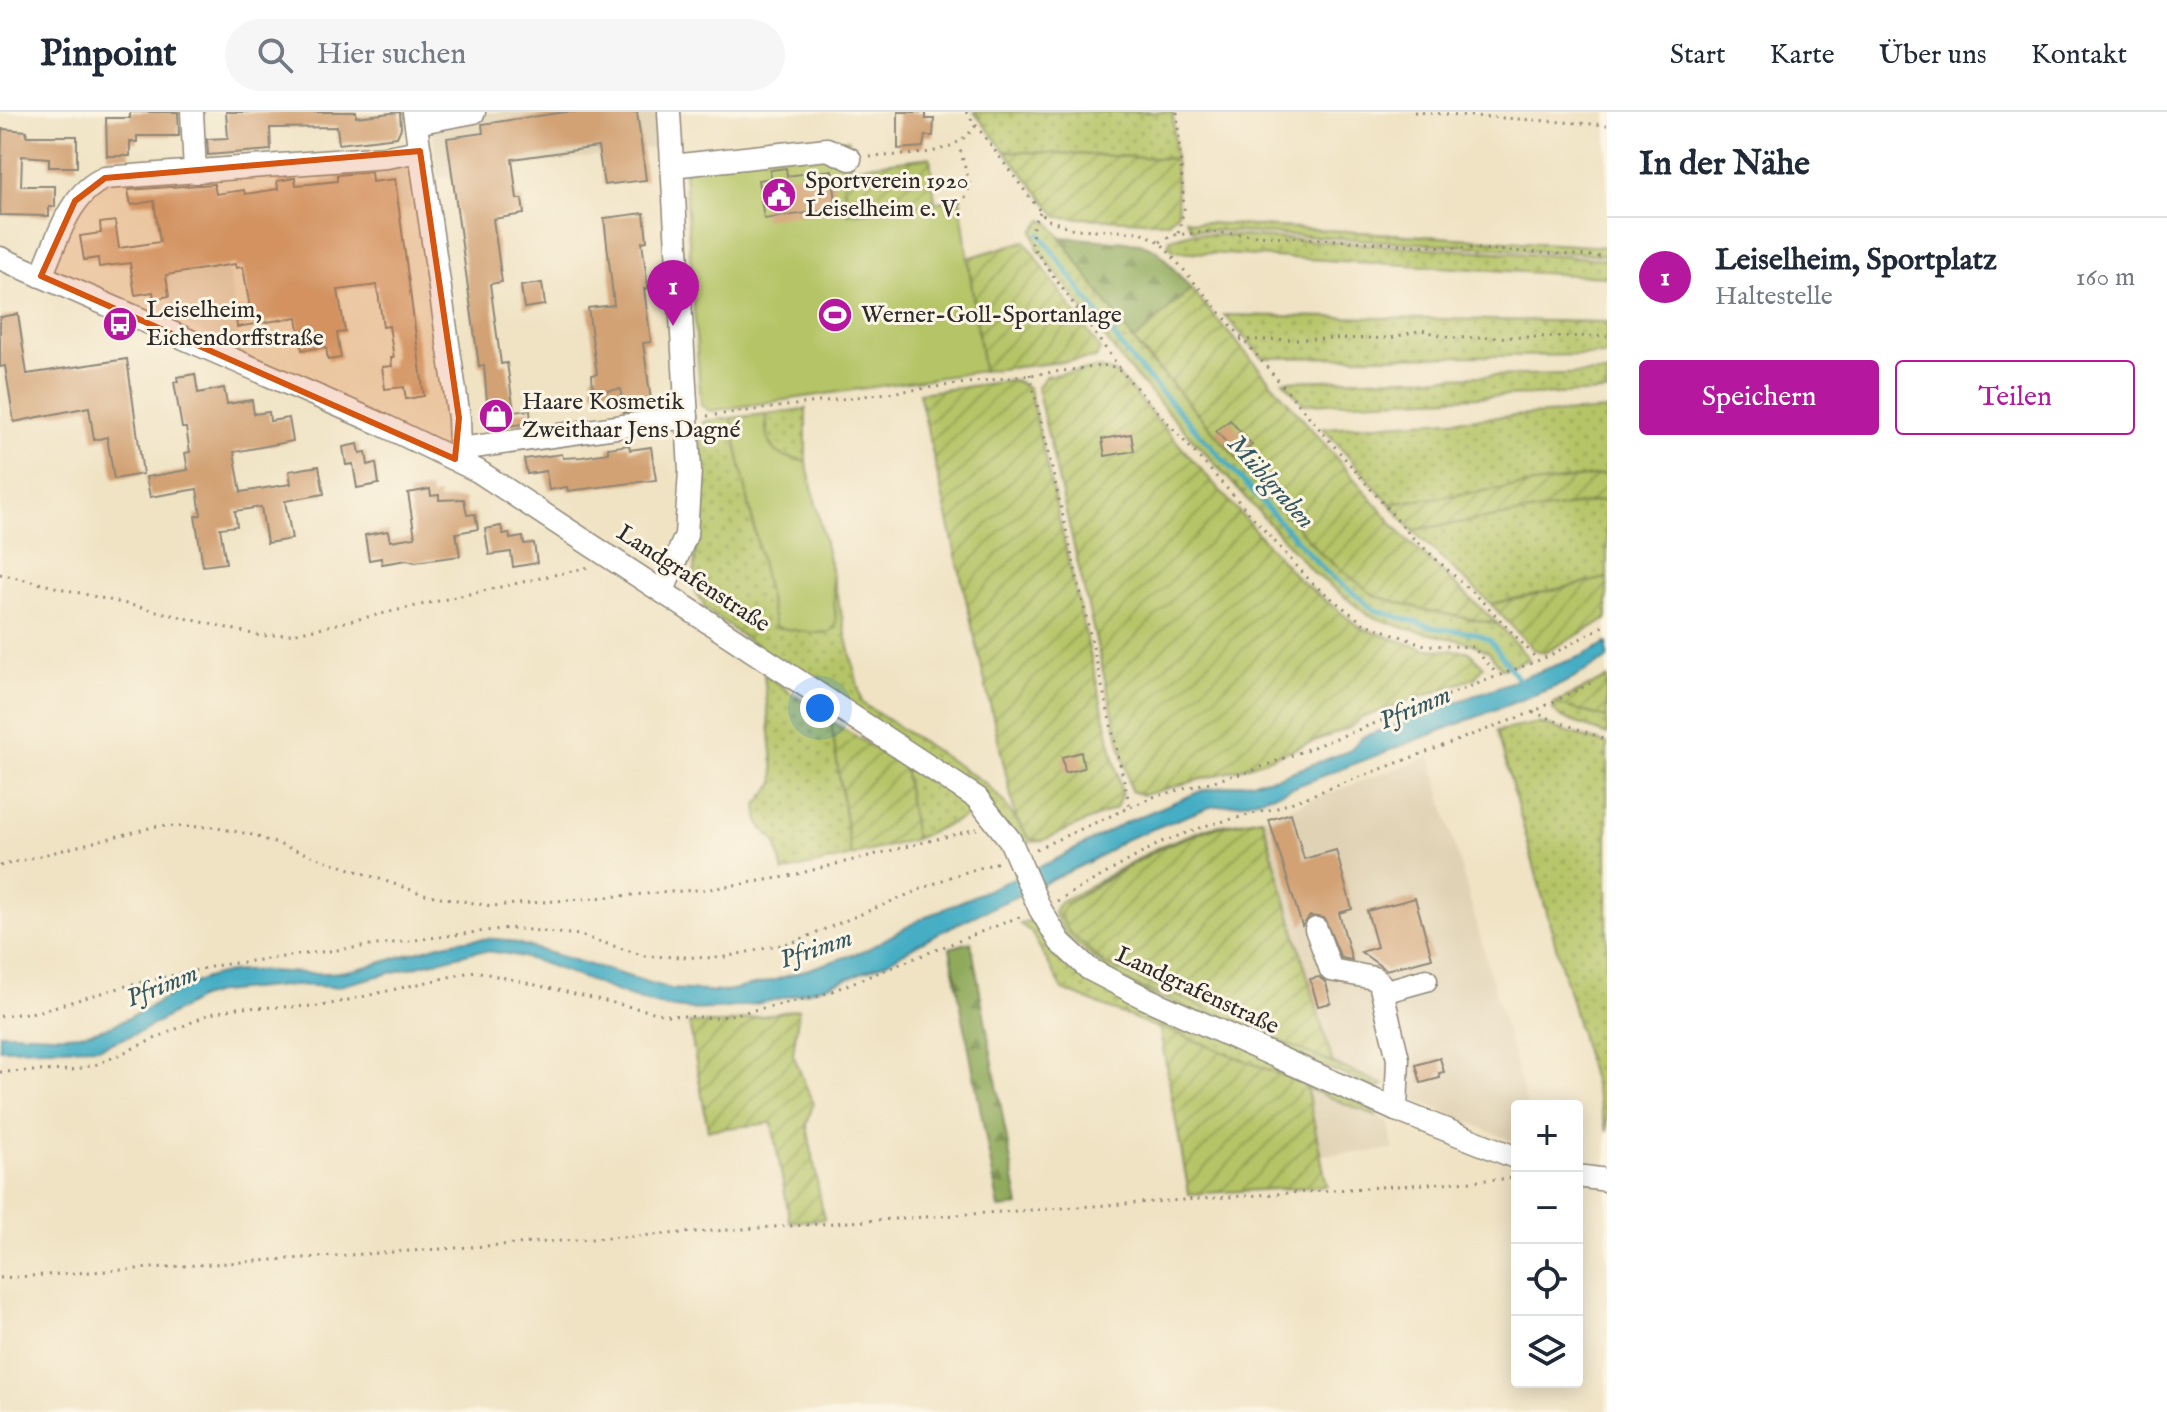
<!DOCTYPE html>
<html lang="de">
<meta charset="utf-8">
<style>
:root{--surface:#fff;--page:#f6f6f7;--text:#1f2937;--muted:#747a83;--line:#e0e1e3;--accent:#b5179e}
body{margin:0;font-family:"IM FELL English",serif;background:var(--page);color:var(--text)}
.controls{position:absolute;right:24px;bottom:24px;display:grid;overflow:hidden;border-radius:8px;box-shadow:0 4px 20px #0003}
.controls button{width:72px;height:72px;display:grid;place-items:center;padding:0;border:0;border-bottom:2px solid var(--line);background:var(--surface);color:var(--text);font:40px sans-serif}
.you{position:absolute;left:820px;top:596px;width:28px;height:28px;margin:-20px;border:6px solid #fff;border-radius:50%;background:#1a73e8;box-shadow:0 0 0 12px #1a73e833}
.badge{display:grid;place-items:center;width:52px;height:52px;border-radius:50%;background:var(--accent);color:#fff;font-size:26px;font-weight:700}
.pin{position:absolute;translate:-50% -66px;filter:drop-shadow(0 2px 4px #0008)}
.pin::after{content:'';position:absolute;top:42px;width:28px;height:24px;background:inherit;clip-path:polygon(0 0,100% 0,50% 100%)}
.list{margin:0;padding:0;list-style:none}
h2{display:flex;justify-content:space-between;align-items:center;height:104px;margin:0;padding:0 32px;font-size:34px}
h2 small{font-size:26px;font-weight:400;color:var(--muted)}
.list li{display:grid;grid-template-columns:52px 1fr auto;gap:24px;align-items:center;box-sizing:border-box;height:120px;padding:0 32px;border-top:2px solid var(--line)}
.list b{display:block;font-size:30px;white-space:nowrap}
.list p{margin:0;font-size:26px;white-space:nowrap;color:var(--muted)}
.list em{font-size:26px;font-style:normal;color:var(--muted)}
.actions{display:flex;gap:16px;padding:24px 32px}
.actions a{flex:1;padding:18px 0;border:2px solid var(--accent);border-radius:8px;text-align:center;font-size:28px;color:var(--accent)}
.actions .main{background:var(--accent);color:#fff}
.icon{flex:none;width:44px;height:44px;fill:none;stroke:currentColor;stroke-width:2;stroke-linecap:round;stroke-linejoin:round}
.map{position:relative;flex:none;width:1607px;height:1300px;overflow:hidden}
header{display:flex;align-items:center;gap:48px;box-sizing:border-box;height:112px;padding:0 40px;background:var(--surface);border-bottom:2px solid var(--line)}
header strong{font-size:38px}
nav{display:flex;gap:44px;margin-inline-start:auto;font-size:28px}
.search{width:560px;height:72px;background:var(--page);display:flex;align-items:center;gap:20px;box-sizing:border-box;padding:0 28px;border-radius:44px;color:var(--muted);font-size:30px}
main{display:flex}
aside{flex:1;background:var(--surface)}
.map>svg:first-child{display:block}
</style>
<header>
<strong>Pinpoint</strong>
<div class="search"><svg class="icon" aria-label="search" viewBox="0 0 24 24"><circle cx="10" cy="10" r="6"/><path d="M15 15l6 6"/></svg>Hier suchen</div>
<nav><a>Start</a><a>Karte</a><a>Über uns</a><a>Kontakt</a></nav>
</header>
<main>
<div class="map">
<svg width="1607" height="1300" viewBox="0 0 1607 1300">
<defs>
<pattern id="grass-dots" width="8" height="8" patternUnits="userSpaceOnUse" patternTransform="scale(2)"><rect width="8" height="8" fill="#b5c466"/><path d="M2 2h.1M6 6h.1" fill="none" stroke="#939f54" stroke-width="1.8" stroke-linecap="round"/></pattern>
<pattern id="forest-firs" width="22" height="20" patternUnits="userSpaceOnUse" patternTransform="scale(2)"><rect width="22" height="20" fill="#90aa5b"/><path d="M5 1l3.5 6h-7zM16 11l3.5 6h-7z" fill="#768b4b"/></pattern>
<pattern id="garden-furrows" width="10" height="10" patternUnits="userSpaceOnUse" patternTransform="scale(2)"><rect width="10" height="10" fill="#b5c466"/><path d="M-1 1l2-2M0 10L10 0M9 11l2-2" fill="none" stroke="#939f54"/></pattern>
</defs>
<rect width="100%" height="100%" fill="#fcf5e5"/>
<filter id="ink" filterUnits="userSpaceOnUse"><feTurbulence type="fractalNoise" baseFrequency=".0125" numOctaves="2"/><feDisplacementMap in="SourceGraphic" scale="16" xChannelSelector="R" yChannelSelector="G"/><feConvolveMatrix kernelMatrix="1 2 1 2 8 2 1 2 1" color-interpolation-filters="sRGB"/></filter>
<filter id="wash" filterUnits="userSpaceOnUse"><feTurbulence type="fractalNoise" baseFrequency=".006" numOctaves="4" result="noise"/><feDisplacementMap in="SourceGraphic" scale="32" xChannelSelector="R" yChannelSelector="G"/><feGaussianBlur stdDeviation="1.8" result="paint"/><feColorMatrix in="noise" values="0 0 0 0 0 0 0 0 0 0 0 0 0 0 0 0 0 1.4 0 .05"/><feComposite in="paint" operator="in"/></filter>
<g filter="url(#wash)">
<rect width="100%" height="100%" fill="#f0e3c4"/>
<g fill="#e0d2b4">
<path d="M430,0H655L658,35L438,66Z"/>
<path d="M406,53L412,97L327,110L321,65Z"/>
<path d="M214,70L241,237L173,207L151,74Z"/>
<path d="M1430,644L1527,994H1517V1031L1333,952L1262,706Z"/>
<path d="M1306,973L1388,1009L1394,1038L1321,1043Z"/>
</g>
<g fill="url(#grass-dots)" stroke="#707848" stroke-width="2">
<path d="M974,0H1173L1175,47L1005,39Z"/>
<path d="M1186,107L1194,110L1607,135V143L1192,117Z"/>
<path d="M1043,108L1050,111L1145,244L1375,484L1430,499L1498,512L1529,547L1502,557L1488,539L1471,531L1404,516L1368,503L1314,461L1127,255L1038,137L1033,119Z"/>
<path d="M1192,121L1607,147V165L1174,139L1168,133L1170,127Z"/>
<path d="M1224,203L1607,210V243L1263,246Z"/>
<path d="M1607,261V280L1304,292L1283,269Z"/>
<path d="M806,297V349L779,344L768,328L766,302Z"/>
<path d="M1607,298V362L1390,392L1323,316Z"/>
<path d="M731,306L775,515L824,521L832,461L862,591L985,671L1002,688L1029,726L1042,729L1022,731L703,495L705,492L696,482L693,470L702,366L701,313L705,309Z"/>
<path d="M1607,388V466L1491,492L1412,418Z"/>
<path d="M764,562L831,609L851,744L783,760L776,731L759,712L757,692L775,671Z"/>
<path d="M1554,591L1607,606V623L1559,604L1553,598Z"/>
<path d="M1539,611L1607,632V1020L1497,619Z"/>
<path d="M904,655L962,688L968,704L915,727Z"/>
<path d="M1262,706C1230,713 1198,720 1167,733C1132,747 1099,772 1066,792L1069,820L1105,852L1383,973L1377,977L1116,865L1065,823L1054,800L1058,792L1160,734L1210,715Z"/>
<path d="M1028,809L1037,810L1051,831L1371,997L1376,1004L1063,878L1031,820L1020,812Z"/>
</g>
<g fill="url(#forest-firs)" stroke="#5e6a43" stroke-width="2">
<path d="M1060,125L1140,131L1157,138L1191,177L1134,229Z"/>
<path d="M971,830L1019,1094L999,1096L950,836Z"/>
</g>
<g fill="url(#garden-furrows)" stroke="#707848" stroke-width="2">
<path d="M1005,39L1175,47L1178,100L1168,110L1058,105Z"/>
<path d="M930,45L935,90L847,103L842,56Z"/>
<path d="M1025,129L1100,237L1096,246L983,259L968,146Z"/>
<path d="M1191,177L1404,425L1498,512L1430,499L1375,484L1320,441L1134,229Z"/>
<path d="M1100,256L1117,262L1298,467L1361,516L1425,537L1468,539L1483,554L1475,566L1361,606L1349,616L1246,655L1143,683L1131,679L1037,276L1046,264Z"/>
<path d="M1014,268L1029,276L1122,681L1116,696L1042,729L1029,726L1016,706L919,281Z"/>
<path d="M1607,362V388L1412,418L1390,392Z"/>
<path d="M1607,466V507L1544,541L1533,537L1491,492Z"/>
<path d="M1607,566V606L1554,591Z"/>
<path d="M831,609L904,655L915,727L851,744Z"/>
<path d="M1262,706L1333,952L1105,852L1069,820L1060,803L1066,792L1164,734L1210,717Z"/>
<path d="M799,897L793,942L813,992L807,1013L824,1107L790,1110L772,1011L708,1018L689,911H725Z"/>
<path d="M1159,914L1306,973L1327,1074L1189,1082Z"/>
</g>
<g fill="#b5c466" stroke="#707848" stroke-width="2">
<path d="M849,27L851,55L842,57L847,102L960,87L983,259L710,299L701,293L684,60L713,44Z"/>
<path d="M766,302C764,336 773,345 806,349L832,461L836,513L830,520L812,521L775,515L731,306Z"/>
</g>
<path fill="#44adc4" stroke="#386c78" stroke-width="2" d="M1607,531V547L1562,572L1281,680L1243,691L1210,695L1124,728L1104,742C1047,772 987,796 929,826C911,835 894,848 876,855C819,879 730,906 669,895C604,883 543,839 477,839L335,875L295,873L219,880L200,886L138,921L100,935L0,937V921C29,920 62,927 91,920C139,909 177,870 225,861C264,854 307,866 346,859C401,850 448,820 506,828L671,877L723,880L775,868L864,839L921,807L1055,748L1124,711L1201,679L1278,665L1349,639L1362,625L1584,543Z"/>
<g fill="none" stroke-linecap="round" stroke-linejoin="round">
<path stroke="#44adc4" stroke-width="5" d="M1040,122L1131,247L1326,460L1375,498L1435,516L1474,521L1490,528L1522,572"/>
</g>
<g id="blocks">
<g fill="#d2a275">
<path d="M130,0H178L179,24H137V30H130V44H107L106,6H130Z"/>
<path d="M226,0H356V5L400,0L401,16L397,25L339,32L337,15L270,16L271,38L208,43L207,27L228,26Z"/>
<path d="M566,0H637L646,68L604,73L598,35L512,47L517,87H522L524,102L493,107L502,170L490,172L501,252L507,251L514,300L530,298L531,311L493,316L489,314L484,253L479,254L447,26L483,21L482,12Z"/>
<path d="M898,0H926V7H934L933,24H925L923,35L898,37Z"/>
<path d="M2,17L27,19L26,24H77V55H49V46L22,44L21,74H55V95H49V104L0,103Z"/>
<path d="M786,56L787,64L832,58L837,97L764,107L758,68L771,66L770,58Z"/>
<path d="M371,60L372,70L395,67L424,284L406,287L404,275L385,277L382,255L392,254L391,246H394L389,214L383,215L377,173L338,178L345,220L337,221L341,246L328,248L326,235L302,238L297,205L237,215L235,198L250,196L243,155L236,156L235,152L166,163L169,184L154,187L153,180L135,183L130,151L99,155L98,146L84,148L80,124L101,121L100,111L115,109L119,136L160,130L154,89L131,93L128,78L214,72L216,82L244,78L245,82L278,77L277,69L295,66L296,73L309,72L337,69V63Z"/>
<path d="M644,101L647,129L642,130L648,176L644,177L651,230L643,231L652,296L624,300L621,277L593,280L592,263L597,262L588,196L614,193L604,106Z"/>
<path d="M542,171L545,193L524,196L521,174Z"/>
<path d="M18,202L27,262L127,247L143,362L114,367L107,325L94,328L89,295L14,310L5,254L0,255V205Z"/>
<path d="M195,262L198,281L224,276L227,292L252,288L254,302L269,300L270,309L289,306L293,329L234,340L241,380L291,372L289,359L319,354L324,382L285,389L292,427L267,431L261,395L235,399L237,414L220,416L226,451L203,454L195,404L201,403L197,377L150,385L146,365L188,358L185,341L190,340L186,316H182L174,270L178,269L177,265Z"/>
<path d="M1230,308L1252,333L1238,344L1216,319Z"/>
<path d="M1131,322L1134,339L1105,344L1102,327Z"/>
<path d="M358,332L360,341L366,340L368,353L376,351L379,372L357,376L353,352L346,353L343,335Z"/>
<path d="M629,333L630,338L651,335L656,368L568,379L567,375L549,378L546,359L527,362L524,347L562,342L563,346L582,345L608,341V336Z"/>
<path d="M430,377L431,384L439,383V388L464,387L467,403L475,402L478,417L456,421L460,444L415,450L407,448L382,452L381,446L369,448L365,423L388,419L390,429L415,425L408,381Z"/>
<path d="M501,414L503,422L509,421L510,427L523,425L524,432L534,431L537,451L513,455L511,440L489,443L485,417Z"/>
<path d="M1081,640L1084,656L1065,661L1062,645Z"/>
<path d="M1291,701L1304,747L1336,738L1352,797L1339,801L1352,848L1341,846L1324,806L1310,804L1302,814L1269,708Z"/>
<path d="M1415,786L1432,846L1386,858L1361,840L1377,835L1367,799Z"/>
<path d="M1319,865L1326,871L1331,891L1318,894L1310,867Z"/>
<path d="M1440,946L1444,960L1439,961L1440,966L1421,971L1416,953Z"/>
</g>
</g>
</g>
<g filter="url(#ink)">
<use href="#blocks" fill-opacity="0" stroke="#8e8778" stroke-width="2"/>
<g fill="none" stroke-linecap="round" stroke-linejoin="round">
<g stroke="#8e8778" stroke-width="25">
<g id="minor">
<path d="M192,0L195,60"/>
<path d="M414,0L459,306L460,337L455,347"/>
<path d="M416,11L474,0"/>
<path d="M672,54L827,37L850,47"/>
<path d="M0,146L381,312L478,359L977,686L1010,728L1040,797L1060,830L1089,857L1143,885L1396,998L1517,1046"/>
<path d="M41,164C57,130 68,81 105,66L387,45L420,39"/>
<path d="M460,337L687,305"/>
<path d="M663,479L686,423L690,358L669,0"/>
<path d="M1316,817L1331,858L1374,866L1380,871L1398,947L1396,998"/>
<path d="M1383,880L1426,868"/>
<path d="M1577,1064L1607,1068"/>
</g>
</g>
<g stroke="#8e8778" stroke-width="3" stroke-dasharray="2 6" stroke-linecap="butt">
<path d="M966,0L1046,107L1074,117L1141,120L1160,130L1411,424L1489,496L1536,546"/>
<path d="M1177,0L1184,97L1178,122"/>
<path d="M1414,0L1607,13"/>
<path d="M870,45C908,41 952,47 976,13"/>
<path d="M954,98L966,84L970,73L959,34"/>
<path d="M1040,100L1033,113L1032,134L1121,258"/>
<path d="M1160,130L1174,123L1207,120L1607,145"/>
<path d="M1240,228L1390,226L1422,218L1450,226L1607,224"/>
<path d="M1030,262L1130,695"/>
<path d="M707,304L1109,253L1122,260L1313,472L1363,511L1425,533L1473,535L1498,563"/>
<path d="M0,462L261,524L292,522L589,455"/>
<path d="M1533,600L1607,628"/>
<path d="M1036,737L1153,685L1251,659L1547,545L1607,512"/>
<path d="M0,754L157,714L212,715L249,722L423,782L491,794L709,777L785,765L977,717"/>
<path d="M1057,789L1162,730L1208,713L1277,696L1533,600L1595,569"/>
<path d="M0,904L36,900L133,872L220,853L509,816L579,823L645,844L720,846L794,830L950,765L999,750"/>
<path d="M0,960L72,958L98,952L210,902L237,896L322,894L475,859L666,903L717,906L819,884L1024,803"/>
<path d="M0,1166L1517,1066"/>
</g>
<use href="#minor" stroke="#fff" stroke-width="22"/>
</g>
</g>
<path fill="#d5540f" fill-opacity="0.2" stroke="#d5540f" stroke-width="6" stroke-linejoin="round" d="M420,39L459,306L455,347L41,164L75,89L105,66Z"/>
<defs>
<g id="civic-disc" transform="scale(1.8)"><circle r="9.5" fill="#b5179e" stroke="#fcf5e5"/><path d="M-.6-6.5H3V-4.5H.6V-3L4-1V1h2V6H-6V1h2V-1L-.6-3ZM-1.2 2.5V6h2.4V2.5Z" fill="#fff"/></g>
<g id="stadium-disc" transform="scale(1.8)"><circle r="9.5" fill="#b5179e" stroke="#fcf5e5"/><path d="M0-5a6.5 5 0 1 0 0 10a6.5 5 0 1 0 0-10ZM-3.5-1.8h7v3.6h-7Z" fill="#fff"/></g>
<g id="bus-disc" transform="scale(1.8)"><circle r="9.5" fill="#b5179e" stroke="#fcf5e5"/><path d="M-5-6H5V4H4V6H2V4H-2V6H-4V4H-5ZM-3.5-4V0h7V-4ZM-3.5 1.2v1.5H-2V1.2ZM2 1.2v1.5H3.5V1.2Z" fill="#fff"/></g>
<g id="shop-disc" transform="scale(1.8)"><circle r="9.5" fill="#b5179e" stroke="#fcf5e5"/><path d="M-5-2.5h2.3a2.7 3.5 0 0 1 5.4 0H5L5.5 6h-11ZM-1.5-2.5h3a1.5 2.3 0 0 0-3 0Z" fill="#fff"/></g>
</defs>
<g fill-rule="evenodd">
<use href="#civic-disc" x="779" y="83"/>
<use href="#stadium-disc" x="835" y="203"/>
<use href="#bus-disc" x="120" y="212"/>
<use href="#shop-disc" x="496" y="304"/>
</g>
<g text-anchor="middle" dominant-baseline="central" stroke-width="6" stroke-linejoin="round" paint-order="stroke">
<g font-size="24" fill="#2b2b2b" stroke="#fcf5e5" text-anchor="start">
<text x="805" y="69">Sportverein 1920<tspan x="805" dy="28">Leiselheim e. V.</tspan></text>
<text x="146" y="198">Leiselheim,<tspan x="146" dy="28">Eichendorffstraße</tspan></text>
<text x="861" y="203">Werner-Goll-Sportanlage</text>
<text x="522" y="290">Haare Kosmetik<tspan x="522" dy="28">Zweithaar Jens Dagné</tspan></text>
</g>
<g font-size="24" fill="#2b2b2b" stroke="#fcf5e5">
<text transform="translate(693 467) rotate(33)">Landgrafenstraße</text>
<text transform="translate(1197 879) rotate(25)">Landgrafenstraße</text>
</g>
<g font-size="26" font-style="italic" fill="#345861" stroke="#fcf5e5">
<text transform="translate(1271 370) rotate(48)">Mühlgraben</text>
<text transform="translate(1415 596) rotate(-23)">Pfrimm</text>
<text transform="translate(816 837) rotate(-19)">Pfrimm</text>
<text transform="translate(162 874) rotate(-22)">Pfrimm</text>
</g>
</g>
</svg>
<div class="controls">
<button>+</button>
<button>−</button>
<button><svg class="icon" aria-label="locate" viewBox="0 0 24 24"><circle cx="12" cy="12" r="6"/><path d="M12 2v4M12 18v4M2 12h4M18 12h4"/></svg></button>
<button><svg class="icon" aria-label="layers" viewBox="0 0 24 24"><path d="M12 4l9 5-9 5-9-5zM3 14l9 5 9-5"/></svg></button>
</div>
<div class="you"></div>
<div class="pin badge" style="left:673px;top:214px">1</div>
</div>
<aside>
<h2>In der Nähe<small></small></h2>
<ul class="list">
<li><span class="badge">1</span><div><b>Leiselheim, Sportplatz</b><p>Haltestelle</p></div><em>160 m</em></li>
</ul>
<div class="actions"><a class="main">Speichern</a><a>Teilen</a></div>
</aside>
</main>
